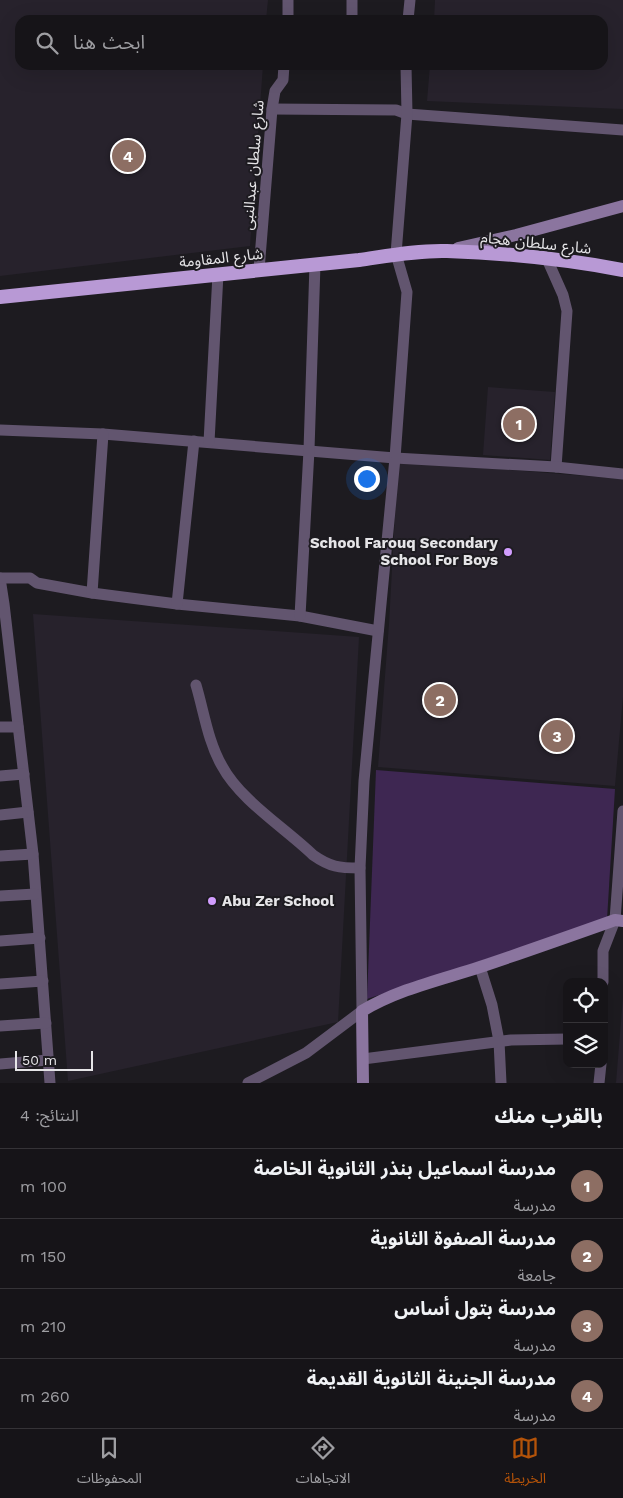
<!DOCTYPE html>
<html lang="ar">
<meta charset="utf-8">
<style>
:root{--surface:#161418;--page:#232125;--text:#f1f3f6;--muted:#9e9ea2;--line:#353337;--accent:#b45309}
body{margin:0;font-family:"Work Sans","Noto Sans Arabic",sans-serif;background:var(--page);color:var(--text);direction:rtl}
.controls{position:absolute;right:15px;bottom:15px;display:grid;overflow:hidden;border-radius:10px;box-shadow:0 5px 20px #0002}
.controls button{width:45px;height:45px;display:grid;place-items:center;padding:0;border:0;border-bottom:1px solid var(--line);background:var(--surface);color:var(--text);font:25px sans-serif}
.scale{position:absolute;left:15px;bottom:12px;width:78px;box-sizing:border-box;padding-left:5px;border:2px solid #e6e5e8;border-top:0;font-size:14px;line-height:18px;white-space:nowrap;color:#e6e5e8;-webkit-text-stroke:4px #1d1b20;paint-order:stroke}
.you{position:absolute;left:366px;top:478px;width:18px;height:18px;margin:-12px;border:4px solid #fff;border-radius:50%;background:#1a73e8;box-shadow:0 0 0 8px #1a73e833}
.badge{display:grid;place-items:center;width:32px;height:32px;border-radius:50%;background:var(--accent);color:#fff;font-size:16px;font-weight:700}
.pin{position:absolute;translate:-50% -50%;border:2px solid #fff;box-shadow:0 1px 5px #0006}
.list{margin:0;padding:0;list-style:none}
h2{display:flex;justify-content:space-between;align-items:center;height:65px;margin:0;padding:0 20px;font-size:21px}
h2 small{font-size:16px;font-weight:400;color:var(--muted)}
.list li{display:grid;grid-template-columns:32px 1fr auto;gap:15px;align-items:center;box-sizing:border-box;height:70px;padding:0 20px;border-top:1px solid var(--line)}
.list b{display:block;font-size:19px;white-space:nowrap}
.list p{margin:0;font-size:16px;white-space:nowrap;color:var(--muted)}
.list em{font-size:16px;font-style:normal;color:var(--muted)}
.icon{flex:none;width:28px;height:28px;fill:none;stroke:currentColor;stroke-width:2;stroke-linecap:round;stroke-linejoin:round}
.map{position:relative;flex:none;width:623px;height:1083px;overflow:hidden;direction:ltr}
.search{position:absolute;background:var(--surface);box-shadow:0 5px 20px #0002;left:15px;right:15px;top:15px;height:55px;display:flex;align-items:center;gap:12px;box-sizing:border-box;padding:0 18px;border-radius:15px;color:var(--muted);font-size:19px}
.sheet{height:345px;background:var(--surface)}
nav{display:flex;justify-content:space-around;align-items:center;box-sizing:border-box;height:70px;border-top:1px solid var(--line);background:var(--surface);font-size:14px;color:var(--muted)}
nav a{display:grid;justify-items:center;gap:2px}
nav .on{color:var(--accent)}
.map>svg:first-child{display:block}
</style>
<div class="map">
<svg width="623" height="1083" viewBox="0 0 623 1083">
<rect width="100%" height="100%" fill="#1d1b20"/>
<g fill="#27222c">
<path d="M0,0H268L266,20H20V65H263L250,246L0,276Z"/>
<path d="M435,0H623V109L427,101L430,65H603V20H434Z"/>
<path d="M488,387L555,392L550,460L483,455Z"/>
<path d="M398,461L623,479V697L615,786L378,767L389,624Z"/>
<path d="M33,614L359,637L338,1022L68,1081Z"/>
<path d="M623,997V1083H616Z"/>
</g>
<path fill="#3e2752" d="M376,770L615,789L607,919L367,999Z"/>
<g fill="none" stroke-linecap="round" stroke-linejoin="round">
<g stroke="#62556f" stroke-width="11">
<path d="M288,20V0"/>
<path d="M352,20V0"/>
<path d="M408,20L410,0"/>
<path d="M272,109L396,110L407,114L623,130"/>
<path d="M547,259L563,295L567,311L556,467"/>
<path d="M259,270L272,109L275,91L283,80L284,65"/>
<path d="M0,430L103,434L395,458L556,467L623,474"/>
<path d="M209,442L218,274"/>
<path d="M0,578L4,604L33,854L50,1083"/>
<path d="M0,578H30L37,583L92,593L177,604L300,616L378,631"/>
<path d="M92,593L103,434"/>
<path d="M177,604L194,441"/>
<path d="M300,616L309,450L315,264"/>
<path d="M196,685C204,712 208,742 222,766C240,800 285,828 313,855C330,867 339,868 360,868"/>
<path d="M0,727H18"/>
<path d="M0,776L24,774"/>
<path d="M0,815L28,812"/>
<path d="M0,856L33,854"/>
<path d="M0,896L35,894"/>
<path d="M0,941L40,938"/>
<path d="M480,967L492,1005L499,1041L501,1083"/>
<path d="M603,982V951L615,920L623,811"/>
<path d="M0,984L43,981"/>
<path d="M0,1026L46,1023"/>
<path d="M363,1059L511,1040L567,1039"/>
<path d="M0,1064L48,1060"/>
<path d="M248,1083L306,1053L362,1011L360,868L364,781L395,458L407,292L396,254L407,114L406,65"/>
<path d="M599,1083L601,1064"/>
</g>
<g stroke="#8b759f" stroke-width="12">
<path d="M458,248L516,235L623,206"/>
<path d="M363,1083L362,1011C399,989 440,980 480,967C525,952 570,936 615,920L623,921"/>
</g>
<path stroke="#b899d5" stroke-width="14" d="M0,297L359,260C387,256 418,250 447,251C506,253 565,259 623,270"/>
</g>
<g fill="#d19dfe" stroke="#1d1b20" stroke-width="2">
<circle cx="508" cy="552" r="5"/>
<circle cx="212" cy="901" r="5"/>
</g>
<g text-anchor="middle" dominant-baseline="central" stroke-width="4" stroke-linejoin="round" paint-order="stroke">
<g font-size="15" fill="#e6e5e8" stroke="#1d1b20">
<text transform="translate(253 165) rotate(-85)">شارع سلطان عبدالنبى</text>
<text transform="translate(536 243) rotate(6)">شارع سلطان هجام</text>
<text transform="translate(221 258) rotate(-6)">شارع المقاومة</text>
</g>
<g font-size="15" font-weight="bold" fill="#e6e5e8" stroke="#1d1b20" text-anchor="end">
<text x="498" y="543">School Farouq Secondary<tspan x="498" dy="17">School For Boys</tspan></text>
<text x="222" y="901" text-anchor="start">Abu Zer School</text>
</g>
</g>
</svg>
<div class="controls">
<button><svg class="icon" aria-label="locate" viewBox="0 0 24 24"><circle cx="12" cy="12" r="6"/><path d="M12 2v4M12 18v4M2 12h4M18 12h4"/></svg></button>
<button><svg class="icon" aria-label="layers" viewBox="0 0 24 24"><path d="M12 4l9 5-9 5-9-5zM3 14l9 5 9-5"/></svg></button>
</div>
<div class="scale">50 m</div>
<div class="you"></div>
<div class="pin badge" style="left:519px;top:424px;background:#8d6e63">1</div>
<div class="pin badge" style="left:440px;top:700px;background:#8d6e63">2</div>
<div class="pin badge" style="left:557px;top:736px;background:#8d6e63">3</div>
<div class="pin badge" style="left:128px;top:156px;background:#8d6e63">4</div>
<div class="search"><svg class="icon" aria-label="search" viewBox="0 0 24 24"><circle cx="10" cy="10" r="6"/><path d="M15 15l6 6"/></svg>ابحث هنا</div>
</div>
<section class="sheet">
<h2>بالقرب منك<small>النتائج: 4</small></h2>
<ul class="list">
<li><span class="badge" style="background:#8d6e63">1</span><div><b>مدرسة اسماعيل بنذر الثانوية الخاصة</b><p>مدرسة</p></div><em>100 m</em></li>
<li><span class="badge" style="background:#8d6e63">2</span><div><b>مدرسة الصفوة الثانوية</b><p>جامعة</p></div><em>150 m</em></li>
<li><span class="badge" style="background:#8d6e63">3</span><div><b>مدرسة بتول أساس</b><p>مدرسة</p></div><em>210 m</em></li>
<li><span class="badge" style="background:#8d6e63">4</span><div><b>مدرسة الجنينة الثانوية القديمة</b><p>مدرسة</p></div><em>260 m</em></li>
</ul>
</section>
<nav>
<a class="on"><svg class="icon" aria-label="map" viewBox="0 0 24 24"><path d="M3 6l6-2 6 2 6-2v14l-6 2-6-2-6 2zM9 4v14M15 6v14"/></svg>الخريطة</a>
<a><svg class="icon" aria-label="directions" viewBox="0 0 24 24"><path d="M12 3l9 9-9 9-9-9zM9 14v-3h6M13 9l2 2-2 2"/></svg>الاتجاهات</a>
<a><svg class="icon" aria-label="saved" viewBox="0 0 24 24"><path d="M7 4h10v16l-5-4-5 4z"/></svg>المحفوظات</a>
</nav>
